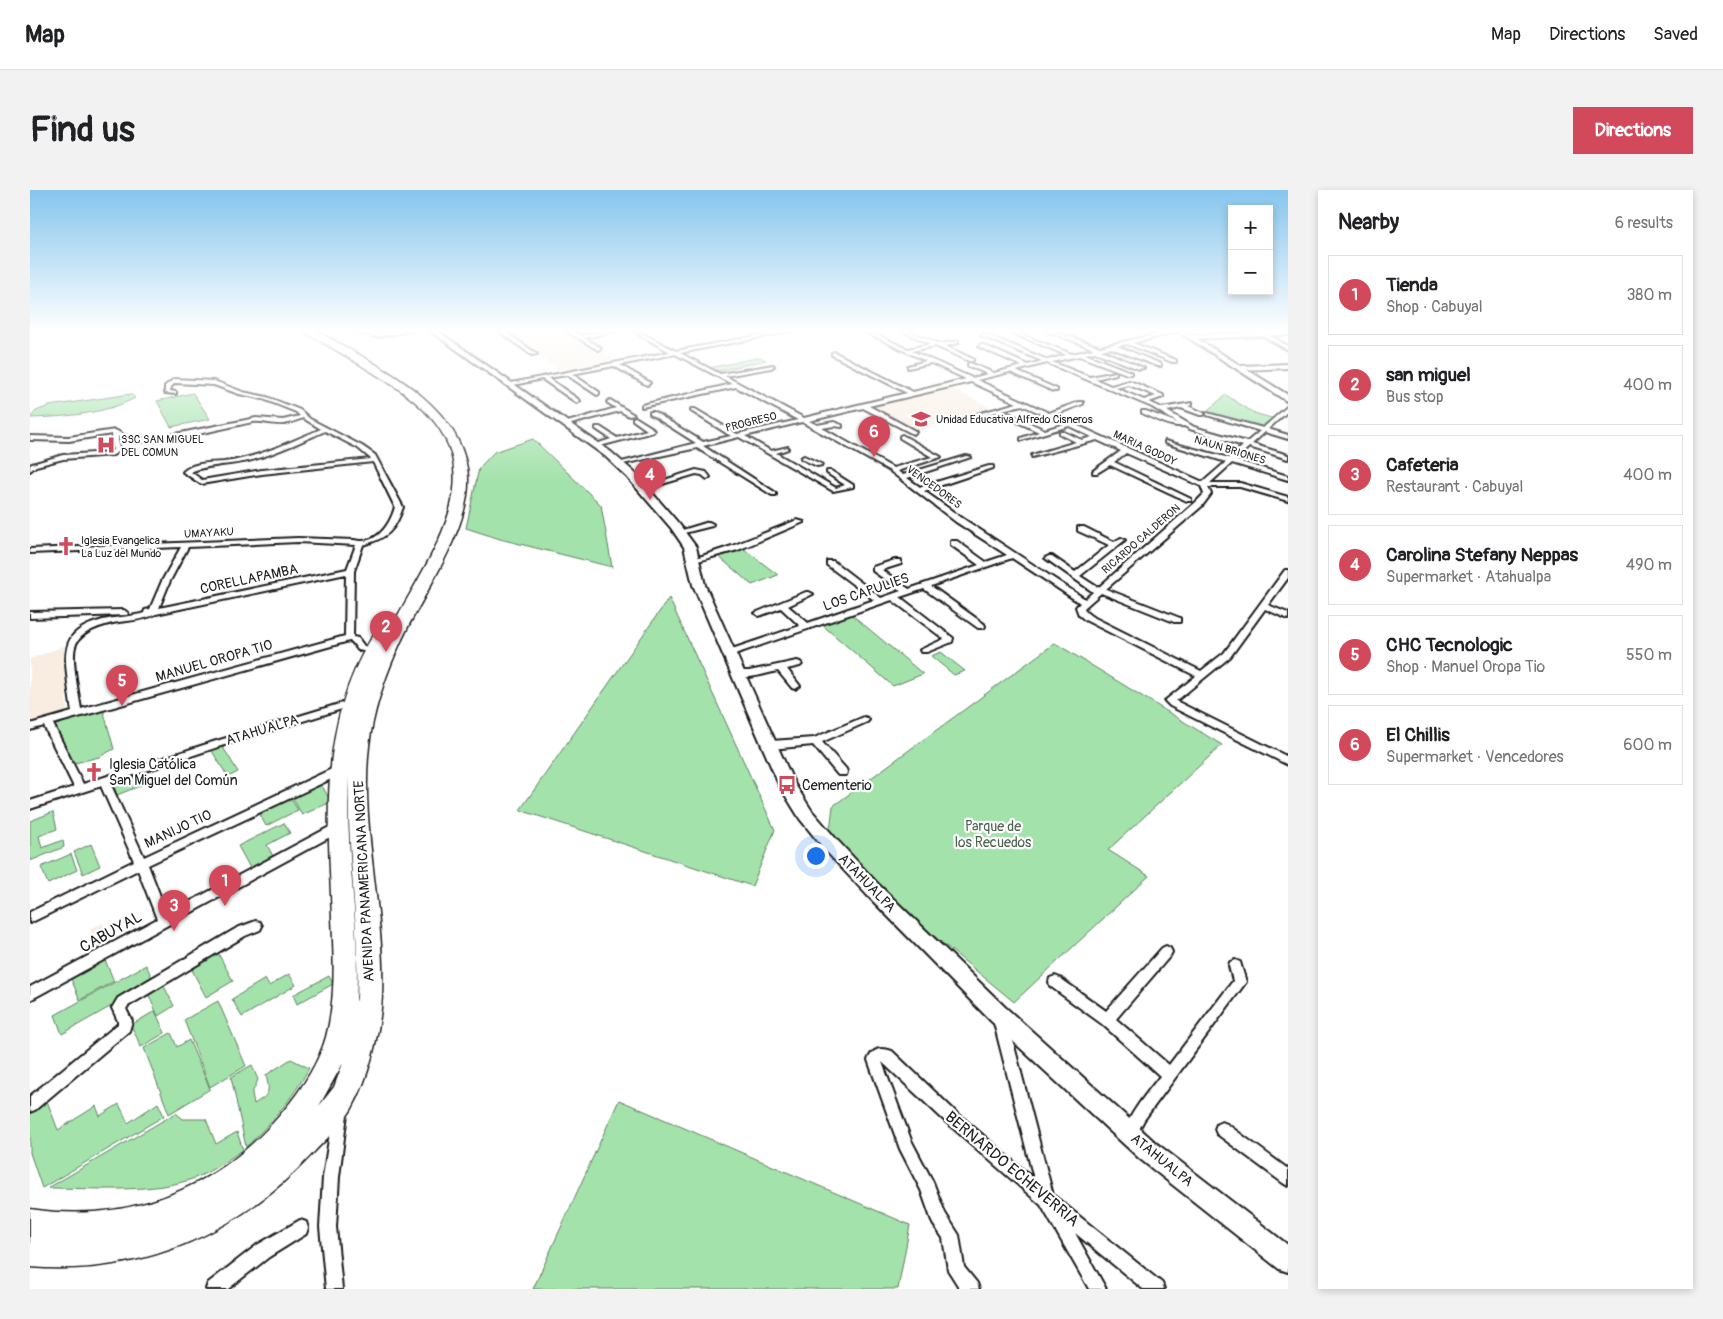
<!DOCTYPE html>
<meta charset="utf-8">
<style>
:root{--surface:#fff;--page:#f2f2f2;--text:#202124;--muted:#757577;--line:#e0e0e0;--accent:#d1495b}
body{margin:0;font-family:Pangolin,sans-serif;background:var(--page);color:var(--text)}
.controls{position:absolute;right:15px;top:15px;display:grid;overflow:hidden;border-radius:0px;box-shadow:0 2px 8px #0003}
.controls button{width:45px;height:45px;display:grid;place-items:center;padding:0;border:0;border-bottom:1px solid var(--line);background:var(--surface);color:var(--text);font:25px sans-serif}
.you{position:absolute;left:785px;top:665px;width:18px;height:18px;margin:-12px;border:4px solid #fff;border-radius:50%;background:#1a73e8;box-shadow:0 0 0 8px #1a73e833}
.badge{display:grid;place-items:center;width:32px;height:32px;border-radius:50%;background:var(--accent);color:#fff;font-size:16px;font-weight:700}
.pin{position:absolute;translate:-50% -41px;filter:drop-shadow(0 1px 2px #0008)}
.pin::after{content:'';position:absolute;top:26px;width:18px;height:15px;background:inherit;clip-path:polygon(0 0,100% 0,50% 100%)}
.list{margin:0;padding:0;list-style:none}
h2{display:flex;justify-content:space-between;align-items:center;height:65px;margin:0;padding:0 20px;font-size:21px}
h2 small{font-size:16px;font-weight:400;color:var(--muted)}
.list li{display:grid;grid-template-columns:32px 1fr auto;gap:15px;align-items:center;box-sizing:border-box;height:80px;margin:0 10px 10px;padding:0 10px;border:1px solid var(--line);border-radius:0px}
.list b{display:block;font-size:19px;white-space:nowrap}
.list p{margin:0;font-size:16px;white-space:nowrap;color:var(--muted)}
.list em{font-size:16px;font-style:normal;color:var(--muted)}
.map{position:relative;flex:none;width:1258px;height:1099px;overflow:hidden;border-radius:0px}
header{display:flex;align-items:center;gap:30px;box-sizing:border-box;height:70px;padding:0 25px;background:var(--surface);border-bottom:1px solid var(--line)}
header strong{font-size:24px}
nav{display:flex;gap:28px;margin-inline-start:auto;font-size:18px}
.intro{display:flex;align-items:center;justify-content:space-between;box-sizing:border-box;height:120px;padding:0 30px}
h1{margin:0;font-size:35px}
.button{padding:12px 22px;border-radius:0px;background:var(--accent);color:#fff;font-size:18px;font-weight:700}
main{display:flex;gap:30px;padding:0 30px}
aside{flex:1;background:var(--surface);border-radius:0px;box-shadow:0 2px 8px #0003}
.map>svg:first-child{display:block}
</style>
<header>
<strong>Map</strong>
<nav><a>Map</a><a>Directions</a><a>Saved</a></nav>
</header>
<div class="intro"><h1>Find us</h1><a class="button">Directions</a></div>
<main>
<div class="map">
<svg width="1258" height="1099" viewBox="0 0 1258 1099">
<rect width="100%" height="100%" fill="#fff"/>
<filter id="ink" filterUnits="userSpaceOnUse"><feTurbulence type="fractalNoise" baseFrequency=".02" numOctaves="2"/><feDisplacementMap in="SourceGraphic" scale="10" xChannelSelector="R" yChannelSelector="G"/><feConvolveMatrix kernelMatrix="1 2 1 2 8 2 1 2 1" color-interpolation-filters="sRGB"/></filter>
<g filter="url(#ink)">
<g fill="#f9ece1">
<path d="M471,140H536L589,172L534,183Z"/>
<path d="M919,197L962,218L883,241L837,217Z"/>
<path d="M34,456L37,525L0,534V469Z"/>
<path d="M73,733L80,756L55,768L51,753L63,747L60,739Z"/>
</g>
<g fill="#a3e2aa" stroke="#607f63">
<path d="M730,167L736,170L685,182L679,178Z"/>
<path d="M163,203L180,229L141,237L127,211Z"/>
<path d="M101,204L105,208C75,224 34,227 0,228L6,221L19,216Z"/>
<path d="M1196,205L1224,223L1245,229L1233,239L1174,223Z"/>
<path d="M503,249L571,315L582,377L470,349L436,338L449,278L464,262Z"/>
<path d="M714,359L748,385L722,395L689,367Z"/>
<path d="M639,408L745,640L722,696L490,620Z"/>
<path d="M821,424L893,484L863,496L791,434Z"/>
<path d="M1025,453L1192,555L1078,660L1119,686L984,812L831,686L800,640L803,616Z"/>
<path d="M911,462L935,481L924,485L901,466Z"/>
<path d="M73,519L84,559L69,567L41,574L22,536Z"/>
<path d="M193,557L208,582L198,587L182,561Z"/>
<path d="M108,583L112,595L87,605L83,593Z"/>
<path d="M290,592L301,612L272,625L261,605Z"/>
<path d="M259,606L268,620L236,636L228,621Z"/>
<path d="M23,622L27,639L9,646L12,658L33,650L34,657L0,671V631Z"/>
<path d="M254,633L260,643L237,655L243,666L220,678L208,656Z"/>
<path d="M61,654L70,676L53,684L44,662Z"/>
<path d="M41,664L47,680L18,694L11,677Z"/>
<path d="M188,763L203,791L176,807L161,778Z"/>
<path d="M75,770L84,791L50,810L41,789Z"/>
<path d="M116,775L124,792L32,844L25,825Z"/>
<path d="M259,784L266,795L212,827L202,809L235,789L239,796Z"/>
<path d="M299,786L303,794L267,814L263,805Z"/>
<path d="M132,792L144,816L128,826L117,801Z"/>
<path d="M188,811L216,876L180,897L154,830Z"/>
<path d="M125,821L135,843L111,857L101,835Z"/>
<path d="M141,843L147,857L159,850L180,899L139,924L114,858Z"/>
<path d="M261,869L279,878C262,910 242,932 216,957L201,887L222,875L228,890L222,903L224,914C240,904 240,903 236,885Z"/>
<path d="M589,910L880,1035L868,1099H503Z"/>
<path d="M17,911L28,940L66,916L70,926L89,914L98,933L128,913L134,926L12,998L0,963V921Z"/>
<path d="M146,923L153,929H176L186,954L207,942L213,960C194,972 177,985 156,991C116,1003 60,998 18,998Z"/>
</g>
<g fill="none" stroke-linecap="round" stroke-linejoin="round">
<g stroke="#1c1c1c" stroke-width="4">
<g id="street">
<path d="M467,140H472L507,164L502,165Z"/>
<path d="M535,140H540L550,146L582,140H590L554,148L570,157L571,158L568,160Z"/>
<path d="M601,140H606L646,161L757,140H765L763,141L650,163L690,184L743,175L744,176L741,178L695,186L774,228L877,203L802,165V163L804,162L883,202L936,189L901,173L878,178V176L896,171L831,140H836L878,159L900,154L871,140H876L910,154L928,151V153L915,156L943,169V171H939L905,156L882,161L942,188L958,184L938,176V174L940,173L964,183L992,176L949,157L951,154L998,175L1012,171L951,146L953,143L1018,170L1036,165L975,140H980L1042,164L1064,159L1015,140H1020L1070,157L1145,140H1151V141L1103,153L1146,170V172H1142L1097,154L1087,156L1131,174V176H1127L1081,158L1071,160L1114,178L1109,179L1065,162L1055,164L1101,182V184H1097L1049,166L1022,172L1060,187L1086,182V184L1065,189L1081,196L1100,191L1133,205V207L1119,212L1132,218L1162,213V215L1158,216L1174,223V225H1170L1151,218L1137,221L1164,237L1217,252L1230,241L1177,225V223L1233,238L1258,216V221L1238,239L1258,245V249L1235,242L1222,254L1258,265V269L1219,257L1205,270L1258,286V290L1202,273L1180,293H1210L1258,307V311L1210,297H1178L1181,304L1172,316L1076,399L1150,428V432H1144L1071,403L1054,418L1056,422L1061,426L1171,481L1194,463L1255,380H1258V388L1238,415L1258,423V429L1235,419L1200,467L1146,511L1258,567V575L1140,516L1135,511L1137,509L1166,486L1055,430L1049,425L1046,417L1050,413L982,368L901,396L954,434L955,436L954,438H948L894,399L870,407L923,448L922,452L897,462H891L890,460L914,449L862,410L702,465H696L695,463L696,461L770,436L751,418L729,426L725,423L776,402H779L783,404L758,416L778,433L844,410L797,375V371H803L851,408L871,401L843,381V377L865,370H871V374L852,380L879,399L949,375L921,355V351H927L956,372L977,365L926,332L860,281L772,232L715,246L741,261L758,257V259L746,263L806,298L815,295L797,283V281H801L823,295V297L803,301L709,247L673,256L746,303V305H742L667,258L588,275V273L666,253L620,224V222H624L673,252L701,246L661,221V219H665L707,244L768,230L706,197L612,217V215L702,194L645,164L590,175L619,192L620,193L617,195L584,176L542,184L569,202V204L567,205L537,185L518,188L549,210L550,211L547,213L512,189L479,196L476,194L640,162ZM1017,173L1122,217L1148,233L1116,221H1112V223C1124,228 1141,238 1154,236L1160,239L1213,256L1199,268L1135,251V253L1196,272L1173,292L1024,225L1053,214V212H1049L1019,223L947,190L980,182L1023,201H1027V199L986,181ZM941,192L987,213L944,225L947,227L966,222L1009,242L991,248V250L1039,236L1062,247L1052,250L1034,242H1030V244L1046,252L1002,265V267L1067,250L1091,261L1063,281V283H1067L1080,275L1157,311H1161V309L1084,272L1096,263L1171,296L1174,304L1166,312L1069,397H1067L1050,386L1095,350L1091,348L1084,352L1054,337H1048V341L1079,355L1045,382L1022,366H1019L1015,368L1063,402L1055,409L932,328L894,301L963,278V276H959L890,297L877,288L941,267L936,266L873,285L867,281L911,267L872,245L870,246V248L902,267L863,278L792,238L804,236L812,237V235L804,232L787,235L779,231L833,218L883,244L886,242L885,241L839,216ZM1099,195L1126,206L1114,210L1086,198ZM992,215L1034,234L1015,240L972,220Z"/>
<path d="M1258,141V145H1239L1258,156V160L1233,146L1160,149L1157,147L1160,145Z"/>
<path d="M1258,174V178L1210,180L1207,178L1210,176Z"/>
<path d="M144,189L184,191L213,202L237,207L270,220L280,229L332,256L345,265L373,317C365,341 357,348 333,355L324,381L323,447L328,448L334,456L346,458L347,460L343,463L328,460L322,452L319,451L23,534L53,594L183,552L319,511L322,510L327,513L325,515L191,556L80,593L114,667L306,577H314L315,580L314,583L118,675L137,724L305,634H313L315,637L313,640L0,810V797L127,729L108,680L0,733V722L104,671L71,596L0,619V611L44,597L14,536L0,540V534L42,522C40,509 38,496 37,484C33,451 40,439 73,430C85,427 98,427 111,424L114,423L115,420L120,419L132,391L151,357L0,363V359L268,348L324,350C346,356 360,335 365,317L343,272L232,284L171,294L153,282C163,272 180,273 194,272C227,268 260,252 291,239L273,228C267,230 260,233 254,234C244,235 233,231 223,232C201,236 101,263 88,246L89,261L83,265L33,269L6,276L0,281V275L2,274L33,265L80,262L83,260L82,244L39,251L0,250V246L39,247L85,240L100,248H125L226,228L253,230L270,226L266,222L233,209L209,204L184,195L145,193L141,197L140,201L146,202V204L135,203V196ZM295,241L328,258L341,269L232,280L172,290L161,282C174,275 201,275 218,271C245,264 270,252 295,241ZM268,352L326,355L317,379L129,418L140,391L158,357ZM316,384L315,446L51,519C49,505 41,470 45,457C49,442 70,436 83,433C98,430 112,431 126,424Z"/>
<path d="M580,210L604,225L599,226L590,221L537,235L534,233L586,218L578,213L577,212Z"/>
<path d="M605,227L621,237L624,241L623,242L566,257L563,255L581,249L566,239V237H570L587,248L617,240L603,230V228Z"/>
<path d="M774,266L791,274L792,275L787,276L772,269L771,268Z"/>
<path d="M666,280L676,282L680,287L677,289L672,285L666,284L612,300L609,298Z"/>
<path d="M767,330L774,332L708,360L664,372L660,370L702,356Z"/>
<path d="M679,332L683,334L682,336L650,344L646,342Z"/>
<path d="M94,420L98,423L97,425L0,428V422Z"/>
<path d="M767,471L770,472L772,474L770,476L757,479L770,496L765,499L762,498L748,481C736,483 714,492 703,484L708,481H719Z"/>
<path d="M834,527L837,528L839,530L837,532L792,552L816,579L817,582L816,585H808L783,555L741,559L736,555L741,551L784,548Z"/>
<path d="M226,731L230,732L232,736L230,740L215,746L98,816L96,819L102,831L99,841L5,920L0,922V906L88,834V831L82,818L88,808L207,738Z"/>
<path d="M1136,756L1140,758L1142,762L1140,766L1086,829L1139,875L1203,791L1199,776L1200,772L1205,770L1210,772L1216,792L1114,930L1104,949L1099,951L1094,949L1092,944C1101,922 1116,904 1130,886L1072,834L1020,796L1019,792L1020,788L1025,786L1030,788L1076,821L1132,758Z"/>
<path d="M970,823L975,825L977,829L1023,1005L1132,1093L1134,1099H1113L1045,1043L1076,1099H1059L1011,1015L916,932L852,872L881,950L903,992L915,1023L929,1045L934,1077L947,1093L949,1099H930L918,1080L913,1048L903,1034L891,1000L870,959L838,870C843,858 851,857 862,861L926,922L1004,989L963,829L965,825Z"/>
<path d="M310,917L315,919L317,924L309,987L306,1037L312,1099H296L290,1037L293,987L303,924L305,919Z"/>
<path d="M1192,932L1197,934L1258,979V996L1253,993L1187,944L1185,939L1187,934Z"/>
<path d="M270,1030L276,1032L278,1038L276,1044L239,1067L198,1099H176L178,1093L227,1055Z"/>
</g>
</g>
<g stroke="#1c1c1c" stroke-width="4">
<g id="secondary">
<path d="M326,140L348,143L370,140H386L348,147L326,142Z"/>
<path d="M399,140H406L581,262L605,283L649,334L666,357L675,395L764,593L782,621L807,650L849,695L975,817L1126,953L1258,1055V1082L1249,1079L1110,969L961,831L837,705L795,660L770,629L749,595L663,395L654,357L641,338L597,287L575,266Z"/>
<path d="M1146,140H1153L1258,205V212Z"/>
</g>
</g>
<g stroke="#1c1c1c" stroke-width="3">
<path id="highway" d="M273,140H284L296,146C349,177 426,211 437,278C446,328 399,395 377,439C362,469 350,500 343,532C324,619 356,717 352,806C350,842 339,889 321,920C312,935 296,949 284,962C208,1044 112,1086 0,1077V1019C65,1029 127,1018 184,983C228,956 282,897 296,847C306,809 304,767 302,728C298,624 287,526 350,435L356,433L362,436C410,348 474,269 364,196C343,182 321,169 299,156C291,151 280,147 273,140ZM319,585C316,660 330,734 327,808L326,812C331,736 314,661 319,585ZM313,873L304,897L289,916Z"/>
</g>
<use href="#street" fill="#fff" fill-rule="evenodd"/>
<use href="#secondary" fill="#fff" fill-rule="evenodd"/>
<use href="#highway" fill="#fff" fill-rule="evenodd"/>
</g>
</g>
<linearGradient id="sky" x2="0" y2="1"><stop stop-color="#86c5ed"/><stop offset="0.48" stop-color="#fff"/><stop offset="1" stop-color="#fff" stop-opacity="0"/></linearGradient>
<rect width="1258" height="293" fill="url(#sky)"/>
<defs>
<g id="school-bare" transform="scale(1.5)"><path d="M0-5L7-2L0 1L-7-2ZM-4 1L0 2.5L4 1V4Q0 6-4 4Z" fill="#d1495b" stroke="#fff" stroke-width="2.5" paint-order="stroke"/></g>
<g id="hospital-bare" transform="scale(1.5)"><path d="M-5-5h3v3.5h4V-5h3V5h-3V1.5h-4V5h-3Z" fill="#d1495b" stroke="#fff" stroke-width="2.5" paint-order="stroke"/></g>
<g id="church-bare" transform="scale(1.5)"><path d="M-1.2-6h2.4v3.5h3.3v2.4h-3.3V6h-2.4V-.1h-3.3v-2.4h3.3Z" fill="#d1495b" stroke="#fff" stroke-width="2.5" paint-order="stroke"/></g>
<g id="bus-bare" transform="scale(1.5)"><path d="M-5-6H5V4H4V6H2V4H-2V6H-4V4H-5ZM-3.5-4V0h7V-4ZM-3.5 1.2v1.5H-2V1.2ZM2 1.2v1.5H3.5V1.2Z" fill="#d1495b" stroke="#fff" stroke-width="2.5" paint-order="stroke"/></g>
</defs>
<g fill-rule="evenodd">
<use href="#school-bare" x="891" y="229"/>
<use href="#hospital-bare" x="76" y="255"/>
<use href="#church-bare" x="36" y="356"/>
<use href="#church-bare" x="64" y="582"/>
<use href="#bus-bare" x="757" y="595"/>
</g>
<g text-anchor="middle" dominant-baseline="central" stroke-width="4.5" stroke-linejoin="round" paint-order="stroke">
<g font-size="11" fill="#1c1c1c" stroke="#fff" text-anchor="start">
<text x="906" y="229">Unidad Educativa Alfredo Cisneros</text>
<text x="91" y="249">SSC SAN MIGUEL<tspan x="91" dy="13">DEL COMUN</tspan></text>
<text x="51" y="350">Iglesia Evangelica<tspan x="51" dy="13">La Luz del Mundo</tspan></text>
</g>
<g font-size="11" fill="#1c1c1c" stroke="#fff">
<text transform="translate(721 232) rotate(-14)">PROGRESO</text>
<text transform="translate(1115 258) rotate(25)">MARIA GODOY</text>
<text transform="translate(1200 260) rotate(17)">NAUN BRIONES</text>
<text transform="translate(904 297) rotate(36)">VENCEDORES</text>
<text transform="translate(179 343) rotate(-3)">UMAYAKU</text>
<text transform="translate(1111 349) rotate(-41)">RICARDO CALDERON</text>
</g>
<g font-size="14" fill="#1c1c1c" stroke="#fff">
<text transform="translate(219 389) rotate(-12)">CORELLAPAMBA</text>
<text transform="translate(836 402) rotate(-19)">LOS CAPULIES</text>
<text transform="translate(184 471) rotate(-16)">MANUEL OROPA TIO</text>
<text transform="translate(232 540) rotate(-17)">ATAHUALPA</text>
<text transform="translate(148 639) rotate(-25)">MANIJO TIO</text>
<text transform="translate(334 691) rotate(-93)">AVENIDA PANAMERICANA NORTE</text>
<text transform="translate(837 693) rotate(46)">ATAHUALPA</text>
<text transform="translate(1132 970) rotate(39)">ATAHUALPA</text>
</g>
<g font-size="14" fill="#1c1c1c" stroke="#fff" text-anchor="start">
<text x="79" y="574">Iglesia Católica<tspan x="79" dy="16">San Miguel del Común</tspan></text>
<text x="772" y="595">Cementerio</text>
</g>
<g font-size="14" fill="#4b614e" stroke="#fff">
<text x="963" y="636">Parque de<tspan x="963" dy="16">los Recuedos</tspan></text>
</g>
<g font-size="16" fill="#1c1c1c" stroke="#fff">
<text transform="translate(81 742) rotate(-29)">CABUYAL</text>
<text transform="translate(982 979) rotate(40)">BERNARDO ECHEVERRIA</text>
</g>
</g>
</svg>
<div class="controls">
<button>+</button>
<button>−</button>
</div>
<div class="you"></div>
<div class="pin badge" style="left:195px;top:716px">1</div>
<div class="pin badge" style="left:356px;top:462px">2</div>
<div class="pin badge" style="left:144px;top:741px">3</div>
<div class="pin badge" style="left:620px;top:310px">4</div>
<div class="pin badge" style="left:92px;top:516px">5</div>
<div class="pin badge" style="left:844px;top:267px">6</div>
</div>
<aside>
<h2>Nearby<small>6 results</small></h2>
<ul class="list">
<li><span class="badge">1</span><div><b>Tienda</b><p>Shop · Cabuyal</p></div><em>380 m</em></li>
<li><span class="badge">2</span><div><b>san miguel</b><p>Bus stop</p></div><em>400 m</em></li>
<li><span class="badge">3</span><div><b>Cafeteria</b><p>Restaurant · Cabuyal</p></div><em>400 m</em></li>
<li><span class="badge">4</span><div><b>Carolina Stefany Neppas</b><p>Supermarket · Atahualpa</p></div><em>490 m</em></li>
<li><span class="badge">5</span><div><b>CHC Tecnologic</b><p>Shop · Manuel Oropa Tio</p></div><em>550 m</em></li>
<li><span class="badge">6</span><div><b>El Chillis</b><p>Supermarket · Vencedores</p></div><em>600 m</em></li>
</ul>
</aside>
</main>
